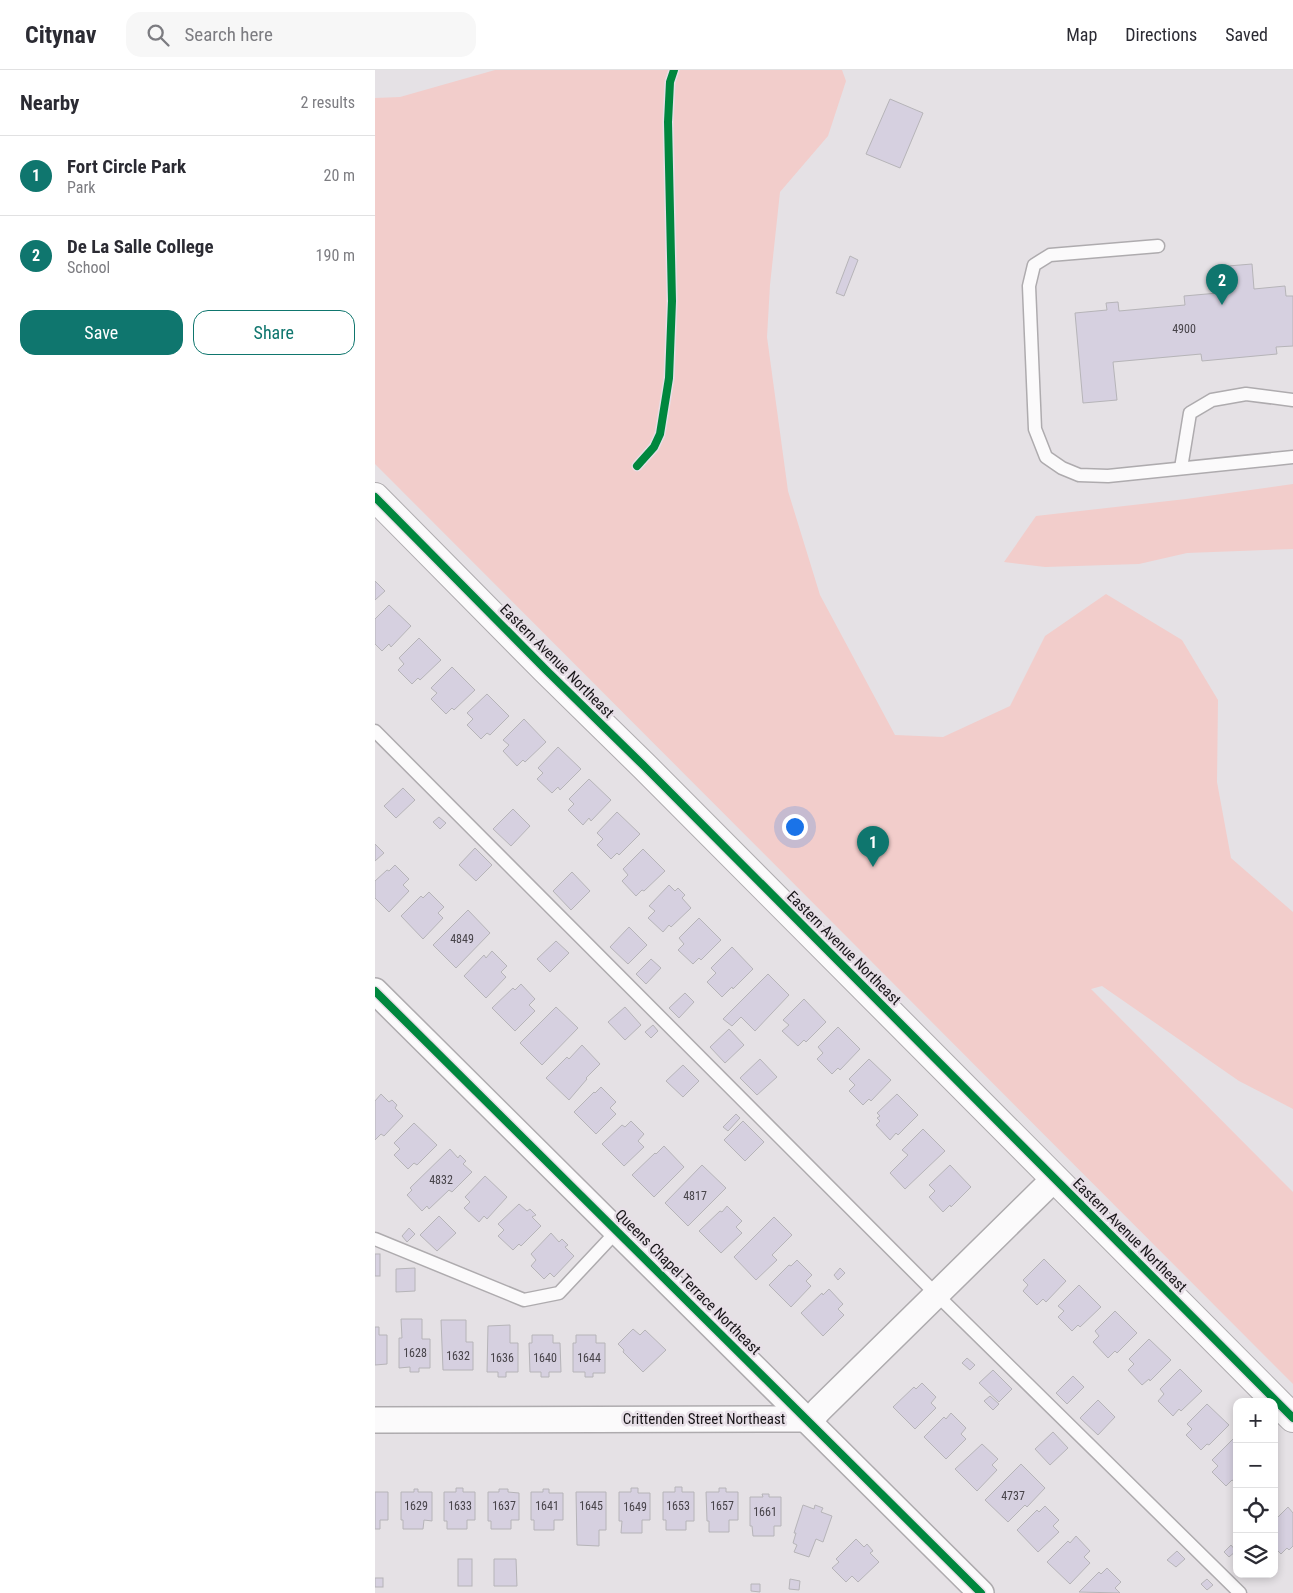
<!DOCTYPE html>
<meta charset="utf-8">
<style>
:root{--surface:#fff;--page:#f7f7f7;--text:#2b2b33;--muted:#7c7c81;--line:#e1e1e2;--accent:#0f766e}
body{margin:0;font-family:"Roboto Condensed",sans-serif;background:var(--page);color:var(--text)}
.controls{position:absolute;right:15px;bottom:15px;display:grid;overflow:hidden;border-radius:10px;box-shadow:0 2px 8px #0003}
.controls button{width:45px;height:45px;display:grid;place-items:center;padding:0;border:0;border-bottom:1px solid var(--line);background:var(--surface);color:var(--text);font:25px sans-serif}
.you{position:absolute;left:419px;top:756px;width:18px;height:18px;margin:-12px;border:4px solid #fff;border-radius:50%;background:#1a73e8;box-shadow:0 0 0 8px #1a73e833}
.badge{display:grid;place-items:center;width:32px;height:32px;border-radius:50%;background:var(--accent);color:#fff;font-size:16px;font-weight:700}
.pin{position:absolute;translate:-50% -41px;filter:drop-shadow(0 1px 2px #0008)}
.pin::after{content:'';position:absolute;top:26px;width:18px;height:15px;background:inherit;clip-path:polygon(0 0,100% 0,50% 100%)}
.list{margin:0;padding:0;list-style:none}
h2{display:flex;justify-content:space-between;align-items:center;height:65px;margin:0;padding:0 20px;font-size:21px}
h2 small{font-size:16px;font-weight:400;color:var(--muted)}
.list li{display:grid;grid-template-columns:32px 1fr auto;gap:15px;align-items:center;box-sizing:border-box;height:80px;padding:0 20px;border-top:1px solid var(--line)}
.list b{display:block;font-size:19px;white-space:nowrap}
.list p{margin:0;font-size:16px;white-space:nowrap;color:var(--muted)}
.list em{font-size:16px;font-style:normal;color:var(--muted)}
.actions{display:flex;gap:10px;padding:15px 20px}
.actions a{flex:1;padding:11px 0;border:1px solid var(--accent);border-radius:15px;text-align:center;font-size:18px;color:var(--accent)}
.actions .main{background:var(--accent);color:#fff}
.icon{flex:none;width:28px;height:28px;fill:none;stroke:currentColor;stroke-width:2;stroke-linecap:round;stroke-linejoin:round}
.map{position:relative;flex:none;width:918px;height:1523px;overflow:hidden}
header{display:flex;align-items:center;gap:30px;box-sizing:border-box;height:70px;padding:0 25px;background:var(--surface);border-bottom:1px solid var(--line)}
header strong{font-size:24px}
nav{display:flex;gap:28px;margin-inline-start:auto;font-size:18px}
.search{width:350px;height:45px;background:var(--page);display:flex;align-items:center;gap:12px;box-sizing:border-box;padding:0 18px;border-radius:15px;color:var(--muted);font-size:19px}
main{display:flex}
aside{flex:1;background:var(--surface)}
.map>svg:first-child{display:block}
</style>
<header>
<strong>Citynav</strong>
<div class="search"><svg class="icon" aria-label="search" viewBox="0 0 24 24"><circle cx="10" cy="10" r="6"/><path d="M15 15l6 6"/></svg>Search here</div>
<nav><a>Map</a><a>Directions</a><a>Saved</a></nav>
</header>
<main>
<aside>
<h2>Nearby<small>2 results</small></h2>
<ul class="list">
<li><span class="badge">1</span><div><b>Fort Circle Park</b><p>Park</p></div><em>20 m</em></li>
<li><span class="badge">2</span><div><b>De La Salle College</b><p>School</p></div><em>190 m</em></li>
</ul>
<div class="actions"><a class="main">Save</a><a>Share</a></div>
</aside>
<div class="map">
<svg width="918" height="1523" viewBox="0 0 918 1523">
<rect width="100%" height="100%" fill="#e5e1e5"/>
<g fill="#f2cdcb">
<path d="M120,0H467L471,11L453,66L405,122L395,215L392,267L413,421L445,525L520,665L568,667L635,636L670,566L731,524L807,570L843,630L842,712L856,788L918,842V1039L864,1011L727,916L716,919L918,1122V1314L0,394V28L25,27Z"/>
<path d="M918,414V479L812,483L764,494L670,497L629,492L661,446L811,429Z"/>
</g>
<g fill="#d6d0e0" stroke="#b6b4b8">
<path d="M515,29L548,43L525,98L491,84Z"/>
<path d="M475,186L483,190L469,226L461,223Z"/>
<path d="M877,194L879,219L910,216L911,226H918V276L901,277L902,284L827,291L826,284L738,292L742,330L708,333L700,243L732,240L731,233L743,232L744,241L810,235L809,226L843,223V210L854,209L853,196Z"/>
<path d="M0,511L10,521L0,530Z"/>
<path d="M14,535L36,556L16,577L14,574L7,581L0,574V549Z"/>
<path d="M44,568L66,590L45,610L43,608L37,614L23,600L29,594L24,588Z"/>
<path d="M77,597L100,620L79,640L77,638L71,644L56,629L62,623L56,618Z"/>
<path d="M112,624L134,646L115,665L112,663L106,669L92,655L98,649L92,643Z"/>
<path d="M149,649L171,672L150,692L148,690L142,696L128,681L134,675L128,670Z"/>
<path d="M183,677L206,699L185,720L183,717L177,723L162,709L168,703L163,698Z"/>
<path d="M214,709L236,730L216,751L214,748L208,755L193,740L199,734L194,729Z"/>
<path d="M28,718L40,730L21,748L9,736Z"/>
<path d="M138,739L155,756L136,776L118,759Z"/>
<path d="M242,742L265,764L244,785L242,783L236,789L222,775L228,769L222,763Z"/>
<path d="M64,747L71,753L65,759L58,752Z"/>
<path d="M0,774L9,783L0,791Z"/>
<path d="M100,778L117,795L101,811L84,795Z"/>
<path d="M268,779L290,801L269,821L267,820L261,826L247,811L253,805L248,799Z"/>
<path d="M20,795L34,809L28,815L34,821L14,842L0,828V811L12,800L14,801Z"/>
<path d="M197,802L215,821L196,840L178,821Z"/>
<path d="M294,815L300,821L303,818L310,825L307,828L316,838L296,857L294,855L288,862L273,848L280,841L274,836Z"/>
<path d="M54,822L69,837L63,843L68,848L48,869L26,846L46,826L48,828Z"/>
<path d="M93,840L115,863L81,898L58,875Z"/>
<path d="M324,848L346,870L326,890L324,888L318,894L303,880L309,874L304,868Z"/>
<path d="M254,857L272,875L253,894L235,877Z"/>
<path d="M181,871L194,883L175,902L162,889Z"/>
<path d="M357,877L378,899L358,919L357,917L347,927L332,912L341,903L336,898Z"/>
<path d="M117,881L132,896L126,902L131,907L111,928L89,906L109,885L111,888Z"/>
<path d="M276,889L286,898L271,914L261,904Z"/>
<path d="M393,904L414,925L380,961L366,947L357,956L348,949Z"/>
<path d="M146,914L160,929L154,935L160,941L140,961L117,938L138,918L140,920Z"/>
<path d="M310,923L319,932L304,948L294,938Z"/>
<path d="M429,929L451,952L431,972L429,970L423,976L407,961L414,955L408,950Z"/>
<path d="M181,937L203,958L167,995L145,973Z"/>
<path d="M250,937L266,955L250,970L233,952Z"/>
<path d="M278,955L283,961L276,968L270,962Z"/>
<path d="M463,957L485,979L465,1000L463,998L457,1004L442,989L448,983L443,977Z"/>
<path d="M354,959L369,975L350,993L335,977Z"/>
<path d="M207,975L225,994L211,1008L212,1009L194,1030L171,1008L192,987L194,989Z"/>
<path d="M385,989L402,1007L382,1025L365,1008Z"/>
<path d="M494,989L516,1010L496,1031L494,1029L488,1035L474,1021L480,1015L474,1009Z"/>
<path d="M308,995L324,1011L308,1027L291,1011Z"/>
<path d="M226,1017L241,1032L235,1038L241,1044L221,1064L199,1042L219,1022L220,1023Z"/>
<path d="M6,1024L14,1032L17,1030L22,1035L20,1038L28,1046L9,1066L6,1064L0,1070V1031Z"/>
<path d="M522,1024L543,1045L523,1065L521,1063L515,1070L501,1055L505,1051L502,1048L505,1046L502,1043Z"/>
<path d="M361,1044L365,1048L353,1061L348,1057Z"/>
<path d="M256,1051L269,1064L263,1071L269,1077L249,1096L227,1074L247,1055L250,1057Z"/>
<path d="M368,1051L389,1072L370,1091L349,1070Z"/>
<path d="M39,1053L62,1075L42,1095L39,1093L33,1099L19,1085L25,1079L19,1073Z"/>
<path d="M548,1059L570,1081L530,1119L515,1103L533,1085L527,1080Z"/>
<path d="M289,1076L309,1097L279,1127L257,1105L280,1083L281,1084Z"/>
<path d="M75,1079L83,1088L85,1085L91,1091L88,1094L97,1102L77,1122L74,1120L54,1139L52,1136L47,1141L32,1125L37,1120L35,1118Z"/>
<path d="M327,1095L351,1118L313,1156L290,1133Z"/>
<path d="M575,1095L596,1117L576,1137L575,1135L568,1142L554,1127L560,1121L554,1115Z"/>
<path d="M110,1106L132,1127L112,1149L109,1146L104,1152L89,1138L95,1132L90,1127Z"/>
<path d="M144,1134L152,1141L155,1139L161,1145L157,1147L166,1156L146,1176L144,1174L138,1180L123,1166L129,1160L123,1154Z"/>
<path d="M352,1136L367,1151L361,1157L367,1163L346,1183L324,1161L345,1141L347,1142Z"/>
<path d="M64,1146L81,1163L62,1181L45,1165Z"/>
<path d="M399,1147L417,1165L397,1185L402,1190L381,1210L359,1187Z"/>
<path d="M34,1158L40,1164L32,1172L27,1166Z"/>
<path d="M176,1163L184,1172L187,1169L193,1175L190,1177L199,1186L179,1207L175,1203L169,1209L156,1196L161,1190L156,1184Z"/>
<rect x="0" y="1184" width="5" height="22"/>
<path d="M669,1189L691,1211L671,1232L668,1229L662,1235L648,1221L653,1215L648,1210Z"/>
<path d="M422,1190L437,1205L431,1211L436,1216L416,1237L394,1215L414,1195L416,1196Z"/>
<path d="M40,1198V1221L21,1222V1199Z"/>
<path d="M465,1198L470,1203L463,1210L459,1205Z"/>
<path d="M704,1215L726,1237L705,1257L703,1255L697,1261L683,1247L689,1241L683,1236Z"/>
<path d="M454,1219L468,1234L463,1239L469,1245L448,1266L426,1243L447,1223L448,1225Z"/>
<path d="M740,1241L762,1263L742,1283L740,1281L733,1288L718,1272L724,1266L720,1261Z"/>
<path d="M26,1249H47V1269H55V1298H44V1302H35V1297L24,1298V1268H27Z"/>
<path d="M66,1250H91V1272H98V1300H68Z"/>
<path d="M135,1255V1273H143V1302H131V1307H123V1302H112L113,1256Z"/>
<path d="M0,1257H4V1265H12V1294L0,1295Z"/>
<path d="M258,1259L265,1265L270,1260L291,1280L268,1302L248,1282L249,1280L243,1274Z"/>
<path d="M157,1265H178V1273H185L186,1302H174V1307H166V1302H155L154,1273H157Z"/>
<path d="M201,1265H221V1273H230V1303H218V1307H210V1302H198V1273H201Z"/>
<path d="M774,1269L796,1290L775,1311L774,1309L767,1315L753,1300L759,1294L754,1289Z"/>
<path d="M592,1288L600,1295L595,1300L587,1293Z"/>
<path d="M805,1299L827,1321L806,1341L804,1339L798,1346L783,1331L789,1324L785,1319Z"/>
<path d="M618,1300L637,1319L624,1332L604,1313Z"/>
<path d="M698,1306L709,1317L692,1334L681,1323Z"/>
<path d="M547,1313L561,1327L556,1333L561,1338L540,1359L518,1337L539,1317L541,1319Z"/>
<path d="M615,1326L624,1334L618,1340L609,1331Z"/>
<path d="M723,1330L740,1347L723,1365L705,1348Z"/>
<path d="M832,1334L854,1355L834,1375L832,1374L826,1380L811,1365L817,1359L812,1354Z"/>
<path d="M576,1343L591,1358L586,1364L591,1369L571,1389L549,1367L569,1347L571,1349Z"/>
<path d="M678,1362L693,1378L675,1395L660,1379Z"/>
<path d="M858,1369L862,1373V1410L860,1412L857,1410L851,1416L837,1402L843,1396L837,1390Z"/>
<path d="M607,1374L623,1389L617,1395L622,1400L602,1421L580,1399Z"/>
<path d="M646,1394L670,1418L652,1437L650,1435L633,1452L610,1430Z"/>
<path d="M300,1417H307V1422H319V1451H311V1460H291V1450H288V1422H300Z"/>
<path d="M81,1418H88V1422H100V1450H92V1459H72V1451H69V1422H81Z"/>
<path d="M256,1418H263V1423H275V1450H267V1463H246L247,1451H244V1422H256Z"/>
<path d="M344,1418H351V1422H363V1450H354V1462H334V1451H332L331,1422H344Z"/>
<path d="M39,1419H43V1422H57V1451L49,1450L48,1459H28V1450H26V1422H39Z"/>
<path d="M124,1419H133V1422L144,1423V1450H136V1459H116V1451H113V1422H124Z"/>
<path d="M168,1419H174V1423H188V1450H179V1460H159V1450H156V1422H168Z"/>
<path d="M0,1422H13V1450H5V1459H0Z"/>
<path d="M201,1422H231V1460H224V1476L202,1475Z"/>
<path d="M387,1424H394V1427H406V1456H399V1466H378L377,1456H375V1427H388Z"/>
<path d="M428,1435L439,1439L440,1435L448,1438L446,1442L457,1446L448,1472L441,1469L434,1487L419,1482L422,1475L418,1473L421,1463H419Z"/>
<path d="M670,1436L684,1450L678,1456L684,1462L663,1482L642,1460L662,1440L664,1442Z"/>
<path d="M913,1437L918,1443V1476L914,1480L912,1478L906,1484L899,1477V1451Z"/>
<path d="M701,1466L715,1481L709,1487L715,1493L695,1514L672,1492L693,1471L695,1473Z"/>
<path d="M481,1469L489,1477L492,1474L498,1481L495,1483L504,1492L483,1512L477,1506L471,1512L457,1498L464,1492L461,1489Z"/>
<path d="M856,1475L861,1481L854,1487L849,1482Z"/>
<path d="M802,1481L810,1489L801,1497L792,1490Z"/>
<rect x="83" y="1489" width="14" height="27"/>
<path d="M119,1489H141L142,1516H119Z"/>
<path d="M732,1498L746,1512L740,1518L745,1523L704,1522L724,1502L726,1504Z"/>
<rect x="0" y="1508" width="8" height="9"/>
<path d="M415,1509L425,1511L424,1520L414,1519Z"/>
<path d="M832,1509L838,1515L832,1520L826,1514Z"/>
<path d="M376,1514H385V1522L376,1521Z"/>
</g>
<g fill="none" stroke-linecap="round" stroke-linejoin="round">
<g stroke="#aeabae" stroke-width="15">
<g id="service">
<path d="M783,176L675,185L659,195L654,216L660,359L671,387L687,398L704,405L733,406L918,387"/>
<path d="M806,398L815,343L837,330L871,324L918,330"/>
<path d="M0,661L561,1224L865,1523"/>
<path d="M0,1169L149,1230L184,1223L242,1161"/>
</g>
</g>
<g stroke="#aeabae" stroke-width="28">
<g id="minor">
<path d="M0,921L606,1523"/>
<path d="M0,1350L431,1349L439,1346L444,1340L680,1108"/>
</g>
</g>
<g stroke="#aeabae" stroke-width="30">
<path id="tertiary" d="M0,427L171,600L270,697L918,1348"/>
</g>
<use href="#service" stroke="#fbfafb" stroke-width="12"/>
<use href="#minor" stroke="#fbfafb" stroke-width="25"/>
<use href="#tertiary" stroke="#fbfafb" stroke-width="28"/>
<g stroke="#e7dfe7" stroke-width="11">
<g id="cycleway">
<path d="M262,396L279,377L285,364L294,308L297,231L293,52L295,12L299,0"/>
<path d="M0,427L171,600L270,697L918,1348"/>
<path d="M0,921L606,1523"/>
</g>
</g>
<use href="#cycleway" stroke="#00873e" stroke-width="8"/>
</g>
<g text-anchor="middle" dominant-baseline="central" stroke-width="5" stroke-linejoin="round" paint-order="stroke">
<g font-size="12" fill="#474349">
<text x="809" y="259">4900</text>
<text x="87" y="869">4849</text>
<text x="66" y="1110">4832</text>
<text x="320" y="1126">4817</text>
<text x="40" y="1283">1628</text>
<text x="83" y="1286">1632</text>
<text x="127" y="1288">1636</text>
<text x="170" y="1288">1640</text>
<text x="214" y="1288">1644</text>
<text x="638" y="1426">4737</text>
<text x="41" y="1436">1629</text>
<text x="85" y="1436">1633</text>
<text x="129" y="1436">1637</text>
<text x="172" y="1436">1641</text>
<text x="216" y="1436">1645</text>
<text x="303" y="1436">1653</text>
<text x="347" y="1436">1657</text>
<text x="260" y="1437">1649</text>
<text x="390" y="1442">1661</text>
</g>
<g font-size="15" fill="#171417" stroke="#e7dfe7">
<text transform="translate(182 591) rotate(45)">Eastern Avenue Northeast</text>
<text transform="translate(469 878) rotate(45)">Eastern Avenue Northeast</text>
<text transform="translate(755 1165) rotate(45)">Eastern Avenue Northeast</text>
<text transform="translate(313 1212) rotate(45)">Queens Chapel Terrace Northeast</text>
<text x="329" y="1349">Crittenden Street Northeast</text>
</g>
</g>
</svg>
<div class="controls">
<button>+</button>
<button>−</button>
<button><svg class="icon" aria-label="locate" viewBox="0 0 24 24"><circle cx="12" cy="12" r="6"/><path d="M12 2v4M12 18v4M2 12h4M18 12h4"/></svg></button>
<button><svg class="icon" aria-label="layers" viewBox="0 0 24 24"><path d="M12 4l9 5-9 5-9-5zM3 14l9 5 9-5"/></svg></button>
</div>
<div class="you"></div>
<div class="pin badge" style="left:498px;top:797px">1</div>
<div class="pin badge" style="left:847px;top:235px">2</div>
</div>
</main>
